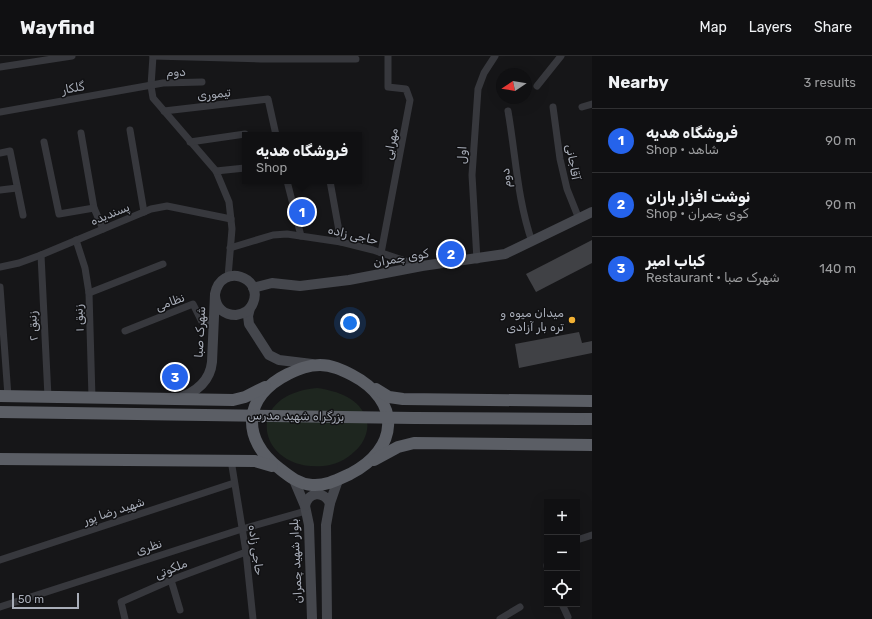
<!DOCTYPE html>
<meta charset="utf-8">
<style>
:root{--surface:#101012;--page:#1e1e20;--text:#f1f3f6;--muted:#9c9d9f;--line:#303032;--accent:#2563eb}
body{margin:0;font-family:Rubik,Cairo,sans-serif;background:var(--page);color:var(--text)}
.controls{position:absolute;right:12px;bottom:12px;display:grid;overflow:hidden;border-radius:0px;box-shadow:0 4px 16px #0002}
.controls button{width:36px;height:36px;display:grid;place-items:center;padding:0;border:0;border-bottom:1px solid var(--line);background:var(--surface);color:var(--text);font:20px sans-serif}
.compass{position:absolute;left:496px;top:12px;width:36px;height:36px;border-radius:50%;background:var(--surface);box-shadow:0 4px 16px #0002;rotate:258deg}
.scale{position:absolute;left:12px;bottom:10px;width:67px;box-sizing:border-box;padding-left:4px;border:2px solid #a8adb8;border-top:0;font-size:11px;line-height:14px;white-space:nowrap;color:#a8adb8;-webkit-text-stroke:3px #111113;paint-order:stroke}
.you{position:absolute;left:350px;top:267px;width:14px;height:14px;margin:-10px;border:3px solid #fff;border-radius:50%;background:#1a73e8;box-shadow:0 0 0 6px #1a73e833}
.badge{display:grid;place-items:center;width:26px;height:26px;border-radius:50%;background:var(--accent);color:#fff;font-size:13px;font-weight:700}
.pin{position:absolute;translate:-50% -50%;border:2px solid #fff;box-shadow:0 1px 4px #0006}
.popup{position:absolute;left:242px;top:76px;width:120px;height:52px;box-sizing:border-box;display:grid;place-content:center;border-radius:0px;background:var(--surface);filter:drop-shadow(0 1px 3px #0005);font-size:13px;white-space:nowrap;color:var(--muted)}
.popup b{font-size:15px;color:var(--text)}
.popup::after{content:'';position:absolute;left:50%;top:100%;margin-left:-8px;border:8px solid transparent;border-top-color:var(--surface)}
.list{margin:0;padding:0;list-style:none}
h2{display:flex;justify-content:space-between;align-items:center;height:52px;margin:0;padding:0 16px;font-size:17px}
h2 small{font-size:13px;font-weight:400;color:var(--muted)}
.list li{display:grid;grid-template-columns:26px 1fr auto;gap:12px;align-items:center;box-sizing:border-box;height:64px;padding:0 16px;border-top:1px solid var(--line)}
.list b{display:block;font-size:15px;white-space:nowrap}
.list p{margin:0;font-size:13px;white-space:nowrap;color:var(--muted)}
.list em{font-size:13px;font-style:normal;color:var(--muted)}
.icon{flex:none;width:22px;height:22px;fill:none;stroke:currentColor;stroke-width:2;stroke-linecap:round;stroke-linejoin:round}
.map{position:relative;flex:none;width:592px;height:563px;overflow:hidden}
header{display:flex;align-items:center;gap:24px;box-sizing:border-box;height:56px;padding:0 20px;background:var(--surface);border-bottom:1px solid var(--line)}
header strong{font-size:19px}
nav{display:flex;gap:22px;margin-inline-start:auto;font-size:14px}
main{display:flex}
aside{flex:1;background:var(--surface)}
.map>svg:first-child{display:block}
</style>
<header>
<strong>Wayfind</strong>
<nav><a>Map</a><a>Layers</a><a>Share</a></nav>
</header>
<main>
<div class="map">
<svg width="592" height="563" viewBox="0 0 592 563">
<rect width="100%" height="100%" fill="#161618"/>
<path fill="#1e261f" d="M317,332C337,335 361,342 367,365C369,376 363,388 355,395C346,404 335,409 323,410C259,416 240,339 317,332Z"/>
<g fill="#404145">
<path d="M592,184V207L536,236L526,218Z"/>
<path d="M579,276L582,287L592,285V297L519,312L515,288Z"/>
</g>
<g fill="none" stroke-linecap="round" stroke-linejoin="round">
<g stroke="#37383d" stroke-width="7">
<path d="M153,0L151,30L153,42L216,115L229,146L232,173L228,221"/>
<path d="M153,0L261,3H356"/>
<path d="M0,11L72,0"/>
<path d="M537,30L561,0"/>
<path d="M553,51L560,103L567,133L579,163"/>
<path d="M582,51L592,48"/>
<path d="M164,55L268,43L276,79"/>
<path d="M508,55C516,101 517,142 532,186"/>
<path d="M0,56L163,27L202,26"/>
<path d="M130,74L144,156"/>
<path d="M81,77L94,152L103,173"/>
<path d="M44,86L59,158L94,152"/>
<path d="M190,86L245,78"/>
<path d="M0,97L10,95L23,159"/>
<path d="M216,115L245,112"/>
<path d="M287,125L301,180"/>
<path d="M330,125L341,186"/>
<path d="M0,134L17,132"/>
<path d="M76,184L85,212L89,237L92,342"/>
<path d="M230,192L273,179L287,178L341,186L373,194L420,210"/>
<path d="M381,197L410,44L406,33L388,31V0"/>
<path d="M41,199L48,341"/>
<path d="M477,204L472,119L478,33L484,17L495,0"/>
<path d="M0,211L19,207L41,199L151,153L167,150L231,163"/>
<path d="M0,231L8,340"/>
<path d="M89,237L163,208"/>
<path d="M125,275L193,248L202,266L214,263"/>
<path d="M231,404L246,496L253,563"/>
<path d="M577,484L592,479"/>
<path d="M0,504L234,427"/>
<path d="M547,509V510"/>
<path d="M171,524L180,554"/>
<path d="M562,548L568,561"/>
<path d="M0,551L242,473L306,455"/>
<path d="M125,563L121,546L171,524L246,496"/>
<path d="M500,563L520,551"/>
</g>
<g stroke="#45474d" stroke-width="10">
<path d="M253,232L272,227L300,230L349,224L422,210L505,198L592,156"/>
<path d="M250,252L248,260L249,268L269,299L279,304L312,308"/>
<path d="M176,343C195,337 210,326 212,306L215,238C221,206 264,221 253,247C250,255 244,258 236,259C224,259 216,252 215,240"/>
<path d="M294,424L305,450L309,469L312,563"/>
<path d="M305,450C308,436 323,434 330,447"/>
<path d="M327,563L326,469L330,447L338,424"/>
</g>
<g stroke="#5b5e65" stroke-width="12">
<path d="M320,309C332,309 342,314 352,319C402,345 399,393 350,418C337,424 326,430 312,429C299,428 290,421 280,413C240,383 243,340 288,318C299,313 308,309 320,309Z"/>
<path d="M376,333L389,341L403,343L592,345"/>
<path d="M0,340L233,344L245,341L265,331"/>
<path d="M579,363H592"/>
<path d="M0,403L255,405L272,410"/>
<path d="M374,404L398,391L414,387L592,389"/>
</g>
<path stroke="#5b5e65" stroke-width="12" d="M0,356L414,362L579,363"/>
</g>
<circle fill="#f2b134" stroke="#111113" stroke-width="1.5" cx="572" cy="264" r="4"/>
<g text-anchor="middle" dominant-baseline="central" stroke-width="3" stroke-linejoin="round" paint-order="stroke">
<g font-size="12" fill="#a8adb8" stroke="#111113">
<text transform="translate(176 16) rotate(-2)">دوم</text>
<text transform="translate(73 32) rotate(-10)">گلکار</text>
<text transform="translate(214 38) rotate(-6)">تیموری</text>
<text transform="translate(391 88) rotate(-79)">مهرابی</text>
<text transform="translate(462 99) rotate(-87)">اول</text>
<text transform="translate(573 106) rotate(80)">آقاجانی</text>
<text transform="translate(506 122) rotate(-95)">دوم</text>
<text transform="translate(110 158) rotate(-22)">پسندیده</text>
<text transform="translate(353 179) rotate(13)">حاجی زاده</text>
<text transform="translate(401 202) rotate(-10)">کوی چمران</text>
<text transform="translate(170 246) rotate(-20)">نظامی</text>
<text transform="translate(79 262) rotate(-93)">زنبق ۱</text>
<text transform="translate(33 270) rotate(-93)">زنبق ۲</text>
<text transform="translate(200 276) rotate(-87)">شهرک صبا</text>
<text transform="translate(296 360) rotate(1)">بزرگراه شهید مدرس</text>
<text transform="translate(114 455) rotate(-18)">شهید رضا پور</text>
<text transform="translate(149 491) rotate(-18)">نظری</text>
<text transform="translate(256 494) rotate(82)">حاجی زاده</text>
<text transform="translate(296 505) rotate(-93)">بلوار شهید چمران</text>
<text transform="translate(171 513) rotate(-22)">ملکوتی</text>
</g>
<g font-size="12" fill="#a8adb8" stroke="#111113" text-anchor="end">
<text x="564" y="257">میدان میوه و<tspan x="564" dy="14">تره بار آزادی</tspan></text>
</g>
</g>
</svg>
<div class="controls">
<button>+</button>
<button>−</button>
<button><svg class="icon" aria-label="locate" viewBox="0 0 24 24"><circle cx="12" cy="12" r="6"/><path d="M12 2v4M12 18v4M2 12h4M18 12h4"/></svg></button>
</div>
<svg class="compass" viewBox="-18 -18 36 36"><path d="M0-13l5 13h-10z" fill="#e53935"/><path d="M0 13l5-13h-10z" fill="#9c9d9f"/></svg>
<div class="scale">50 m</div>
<div class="you"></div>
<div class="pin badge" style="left:302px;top:156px">1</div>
<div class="popup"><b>فروشگاه هدیه</b>Shop</div>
<div class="pin badge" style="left:451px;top:198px">2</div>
<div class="pin badge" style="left:175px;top:321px">3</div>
</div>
<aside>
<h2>Nearby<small>3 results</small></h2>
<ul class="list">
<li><span class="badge">1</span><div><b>فروشگاه هدیه</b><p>Shop · شاهد</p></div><em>90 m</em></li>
<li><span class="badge">2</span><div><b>نوشت افزار باران</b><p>Shop · کوی چمران</p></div><em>90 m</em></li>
<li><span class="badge">3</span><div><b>کباب امیر</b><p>Restaurant · شهرک صبا</p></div><em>140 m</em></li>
</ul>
</aside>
</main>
